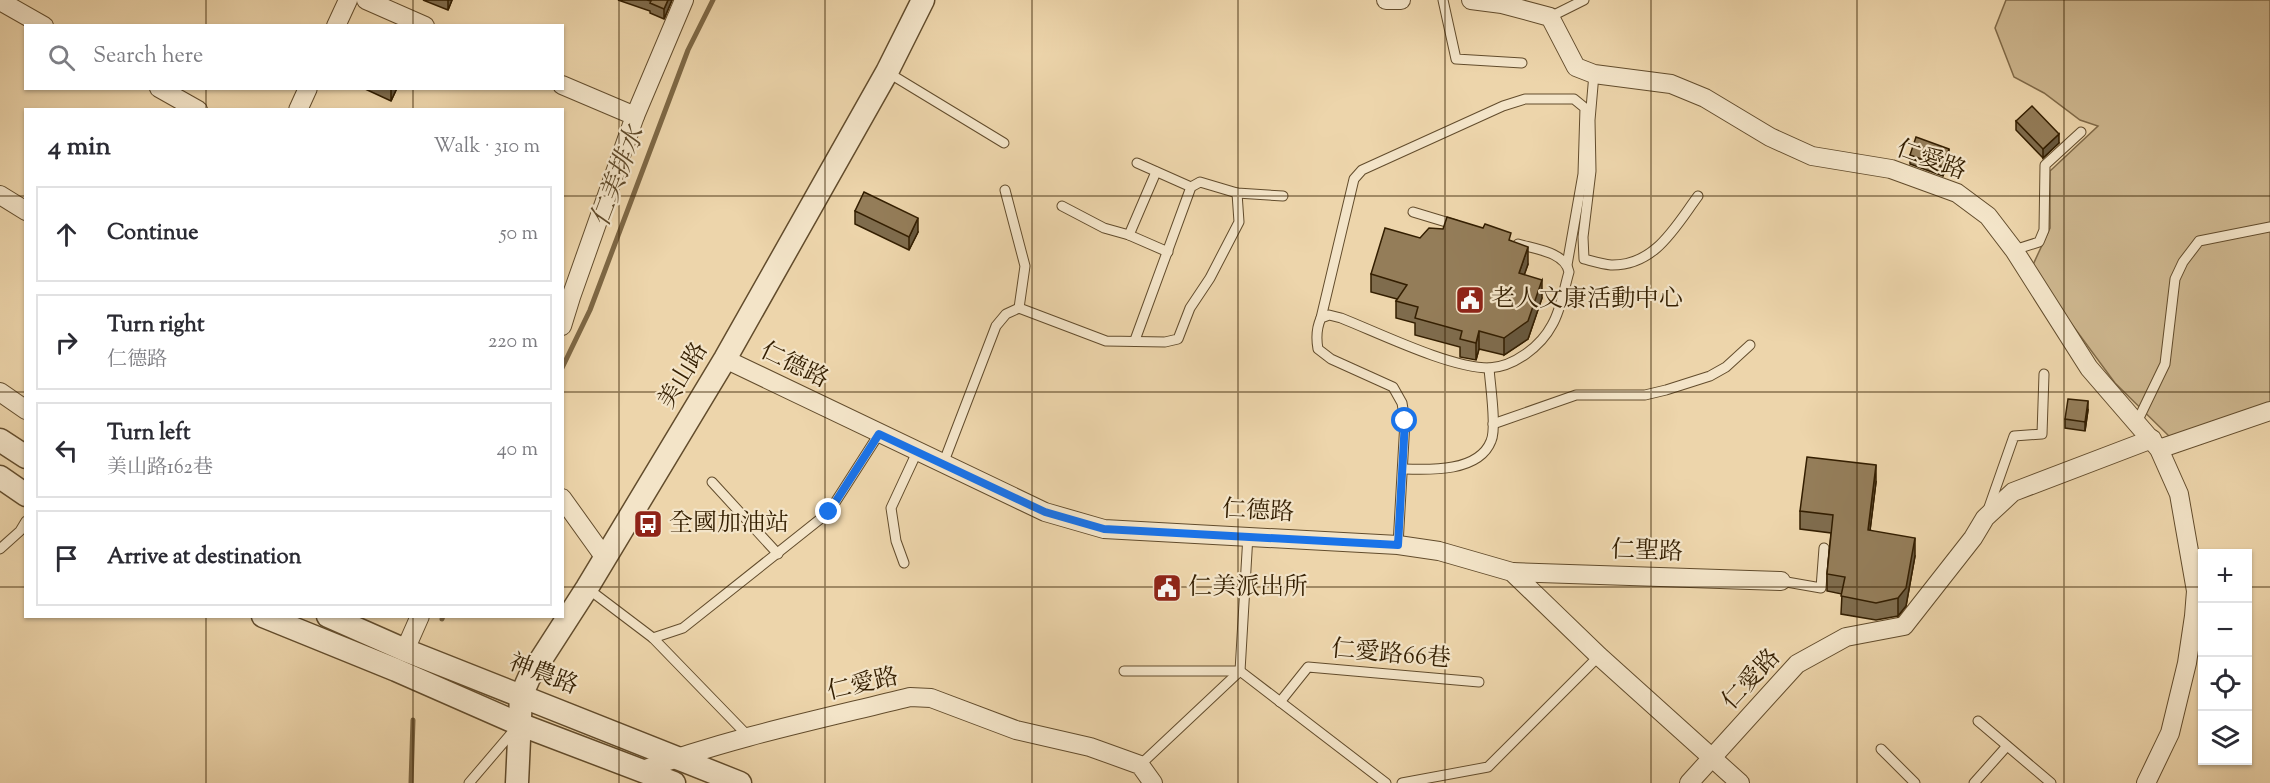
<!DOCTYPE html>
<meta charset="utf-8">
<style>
:root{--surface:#fff;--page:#f7f7f7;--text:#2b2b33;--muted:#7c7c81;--line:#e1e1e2}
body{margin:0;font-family:"Sorts Mill Goudy","Noto Serif TC",serif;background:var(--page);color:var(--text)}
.controls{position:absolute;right:18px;bottom:18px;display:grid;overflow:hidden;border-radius:0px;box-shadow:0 2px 4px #0004}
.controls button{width:54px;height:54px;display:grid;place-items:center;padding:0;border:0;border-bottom:2px solid var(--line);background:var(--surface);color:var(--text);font:30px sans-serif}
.stop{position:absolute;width:18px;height:18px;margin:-14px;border:4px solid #1a73e8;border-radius:50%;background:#fff}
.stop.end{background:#1a73e8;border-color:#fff;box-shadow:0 2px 6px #0008}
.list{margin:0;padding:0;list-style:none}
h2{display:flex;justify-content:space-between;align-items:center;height:78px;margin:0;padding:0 24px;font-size:26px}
h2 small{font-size:20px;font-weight:400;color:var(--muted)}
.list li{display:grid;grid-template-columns:39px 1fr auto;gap:18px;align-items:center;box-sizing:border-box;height:96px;margin:0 12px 12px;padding:0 12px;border:2px solid var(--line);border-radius:0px}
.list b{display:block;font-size:22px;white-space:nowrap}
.list p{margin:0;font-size:20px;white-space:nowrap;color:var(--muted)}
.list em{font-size:20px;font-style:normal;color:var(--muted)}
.icon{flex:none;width:33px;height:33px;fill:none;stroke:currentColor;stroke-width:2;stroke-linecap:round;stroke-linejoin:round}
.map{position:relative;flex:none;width:2270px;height:783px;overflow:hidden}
.search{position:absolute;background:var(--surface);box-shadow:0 2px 4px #0004;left:24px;top:24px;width:540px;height:66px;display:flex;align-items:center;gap:15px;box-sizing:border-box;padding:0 21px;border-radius:0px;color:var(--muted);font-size:22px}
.panel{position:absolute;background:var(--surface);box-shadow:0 2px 4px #0004;left:24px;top:108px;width:540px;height:510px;border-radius:0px}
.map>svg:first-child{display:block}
</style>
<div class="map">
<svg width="2270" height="783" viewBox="0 0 2270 783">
<rect width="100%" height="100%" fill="#edd5ab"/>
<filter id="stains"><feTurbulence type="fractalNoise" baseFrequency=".00333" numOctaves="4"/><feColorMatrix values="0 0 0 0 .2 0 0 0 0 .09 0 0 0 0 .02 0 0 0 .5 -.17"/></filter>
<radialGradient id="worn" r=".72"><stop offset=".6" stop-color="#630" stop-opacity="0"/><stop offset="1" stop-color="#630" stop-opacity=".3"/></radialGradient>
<path fill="#cdb68e" stroke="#806a48" stroke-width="1.5" d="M2006,0H2270V417L2175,442L2115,383L2031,269L2050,228V171L2098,126L2080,120L2044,93L2014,77L1995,28Z"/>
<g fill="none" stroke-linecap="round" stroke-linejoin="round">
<g stroke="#7d6744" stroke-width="5">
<path d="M562,368L590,310L688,50L713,0"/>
<path d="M442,619L443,616"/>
<path d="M411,783L413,720"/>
</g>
<g stroke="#624c2c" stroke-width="11">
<g id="service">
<path d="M1443,0L1456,59L1522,63"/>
<path d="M1550,17L1584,0"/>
<path d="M887,72L1004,143"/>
<path d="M1594,74L1590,120L1591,171L1583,237L1584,259C1592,261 1602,264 1611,265C1655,266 1675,227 1698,196"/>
<path d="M1137,163L1191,187"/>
<path d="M1005,190L1025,266L1019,308"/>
<path d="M1062,206L1104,228L1129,235L1168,252"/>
<path d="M1413,212L1456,225"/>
<path d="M1129,235L1156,172"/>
<path d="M2014,250L2039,242L2044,230L2045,165L2081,132"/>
<path d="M1321,318L1354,179L1362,170L1503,106L1525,99H1574L1585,108L1583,174L1567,265"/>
<path d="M1135,340L1191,187L1200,182L1237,193L1283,196"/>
<path d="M2137,422L2165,364L2175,279L2183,262L2199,241L2270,227"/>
<path d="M1493,424L1576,395H1645L1666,390L1710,376L1726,367L1750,345"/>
<path d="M943,464L996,326L1006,314L1019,308L1106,341L1165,342L1178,339L1190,308L1210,278L1239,222L1237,193"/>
<path d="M1404,469C1430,470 1479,472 1491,441C1497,428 1490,384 1489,368"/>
<path d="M712,482L778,554"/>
<path d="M1988,510L2014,436L2042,434L2044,374"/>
<path d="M1398,545L1405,421L1402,403L1393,387L1331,359L1318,349C1316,338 1316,329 1321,318L1329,315L1341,318C1379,333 1450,368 1489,368C1514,367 1541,346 1552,325C1561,310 1564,289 1569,272C1565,252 1535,249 1518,244"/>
<path d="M0,549L20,531L26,521"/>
<path d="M904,563L896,541L891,508L917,452"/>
<path d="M1781,581L1821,588L1824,548"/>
<path d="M587,588L653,638L683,628L829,512L879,434"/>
<path d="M653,638L749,737"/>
<path d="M1124,671H1240L1386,783"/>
<path d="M1280,702L1308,667L1479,682"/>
<path d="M1978,721L2051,783"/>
<path d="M1881,749L1915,783"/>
<path d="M1140,765L1240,671L1248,535"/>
<path d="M469,783L516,728"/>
<path d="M1402,783L1488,767L1599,656"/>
<path d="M1974,783L2007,746"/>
</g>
</g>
<g stroke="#624c2c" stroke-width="20">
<g id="minor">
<path d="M366,0L425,26"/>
<path d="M1386,0H1401"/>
<path d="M1471,0L1502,4L1550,17L1576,67L1594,74L1671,84L1705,98L1770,137L1812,156L1891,169L1957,193L1988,216L2014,250L2089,368L2159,449L2179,494L2196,591L2194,616L2187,663L2170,733L2146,783"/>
<path d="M0,1L44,26"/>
<path d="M336,26L348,0"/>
<path d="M562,85L635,116"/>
<path d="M159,88L198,110"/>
<path d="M298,110L308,88"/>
<path d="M0,195L26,211"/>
<path d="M562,326L571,297L635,116L684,0"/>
<path d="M725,359L1045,512L1104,529L1398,545L1439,551L1512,572L1599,656L1740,783"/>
<path d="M0,392L26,410"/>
<path d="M2159,449L2270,411"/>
<path d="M562,498L605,558"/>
<path d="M1512,572L1781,581"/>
<path d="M405,650L420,616"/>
<path d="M643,770C729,738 821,719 910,697L931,698L1016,730L1090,747L1140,765L1153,783"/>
<path d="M1689,783L1797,664L1846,637L1904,626L1973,538L1985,518L2013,492L2152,439"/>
</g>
</g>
<g stroke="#624c2c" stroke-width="25">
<g id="tertiary">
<path d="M0,440L26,457"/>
<path d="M0,477L26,495"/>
<path d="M263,616L396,670L519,724L674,783"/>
<path d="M328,616L405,650L740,783"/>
<path d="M517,783L521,696L529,678L587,588L725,359L887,72L923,0"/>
</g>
</g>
<use href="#service" stroke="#f3e4c8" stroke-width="9"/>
<use href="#minor" stroke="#f3e4c8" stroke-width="18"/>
<use href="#tertiary" stroke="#f3e4c8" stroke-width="22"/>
</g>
<g fill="#7f6c4d" stroke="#331e01" stroke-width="1.5">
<path d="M423,0H452L448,10Z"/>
<path d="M618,0H672L664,19L650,13V11Z"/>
<path d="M363,88H397L391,101Z"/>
<path d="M2016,121L2059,143L2043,158L2016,130Z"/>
<path d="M1910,155L1949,158L1943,176L1910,164Z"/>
<path d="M855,211L918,232L909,250L855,224Z"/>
<path d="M1483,228L1511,241L1528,264L1524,275L1542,298L1528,339L1504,355L1479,349L1476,360L1460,357V347L1415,335V323L1396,318V301L1397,299L1371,292V274L1420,238Z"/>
<path d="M2088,410L2085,431L2065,428V419Z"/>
<path d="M1876,482L1870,530L1915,556L1906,606L1898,616L1876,620L1841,614L1842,594L1827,591V574L1831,533L1800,529V511Z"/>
</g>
<g fill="#68583e" stroke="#331e01" stroke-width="1.5">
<path d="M448,0H452L448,10Z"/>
<path d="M668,0H672L664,19V9Z"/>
<path d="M391,88H397L391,101Z"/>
<path d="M2059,134V143L2043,158V149Z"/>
<path d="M1949,149V158L1943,176V167Z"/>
<path d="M918,218V232L909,250V237Z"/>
<path d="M1528,247V264L1519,290V273Z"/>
<path d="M1542,280V298L1528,339L1504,355V338Z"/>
<path d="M1479,331V349L1476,360V343Z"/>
<path d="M2088,401V410L2085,431V422Z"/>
<path d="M1876,465V482L1868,547V530Z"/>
<path d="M1915,538V556L1906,606L1898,616V598Z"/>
</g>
<g fill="#947d59" stroke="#331e01" stroke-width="1.5">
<path d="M647,0H668L664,9L650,3L651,1Z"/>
<path d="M2032,106L2059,134L2043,149L2016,121Z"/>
<path d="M1916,137L1949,149L1943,167L1910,155Z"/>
<path d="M864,192L918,218L909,237L855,211Z"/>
<path d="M1447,217L1483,228L1485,224L1511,233L1509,240L1528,247L1519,273L1542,280L1528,321L1504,338L1479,331L1476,343L1460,339L1462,331L1415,318L1418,307L1396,301L1407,285L1371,274L1385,228L1420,238L1429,228L1443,229Z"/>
<path d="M2068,399L2088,401L2085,422L2065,419Z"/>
<path d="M1807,457L1876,465L1868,530L1915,538L1906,588L1898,598L1876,603L1841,596L1845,577L1827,574L1833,515L1800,511Z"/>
</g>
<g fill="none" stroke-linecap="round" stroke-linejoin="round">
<path stroke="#1a73e8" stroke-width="8" d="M829,512L879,434L1045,512L1104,529L1398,545L1405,421"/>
</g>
<path fill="none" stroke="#331e01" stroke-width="1.5" stroke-opacity="0.55" d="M206,0V26M413,0V26M619,0V783M825,0V783M1032,0V783M1238,0V783M1445,0V783M1651,0V783M1857,0V783M2064,0V783M206,88V110M413,88V110M0,196H26M562,196H2270M0,392H26M562,392H2270M0,587H26M562,587H2202M2248,587H2270M206,616V783M413,616V783"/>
<defs>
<g id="civic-square" transform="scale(1.5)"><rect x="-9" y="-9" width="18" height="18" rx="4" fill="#8f2418" stroke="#f3e4c8"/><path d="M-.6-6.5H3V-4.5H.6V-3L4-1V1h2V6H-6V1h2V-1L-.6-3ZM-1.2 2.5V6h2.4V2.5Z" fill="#fff"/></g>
<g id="bus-square" transform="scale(1.5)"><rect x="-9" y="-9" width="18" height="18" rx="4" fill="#8f2418" stroke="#f3e4c8"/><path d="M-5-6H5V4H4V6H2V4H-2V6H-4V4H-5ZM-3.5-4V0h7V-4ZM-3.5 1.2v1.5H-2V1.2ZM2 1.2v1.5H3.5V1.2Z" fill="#fff"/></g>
</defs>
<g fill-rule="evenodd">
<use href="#civic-square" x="1470" y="300"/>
<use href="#bus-square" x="648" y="524"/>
<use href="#civic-square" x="1167" y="588"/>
</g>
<g text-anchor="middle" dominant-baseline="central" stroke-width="4.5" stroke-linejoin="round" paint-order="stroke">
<g font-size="24" fill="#331e01" stroke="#f3e4c8">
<text transform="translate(1931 161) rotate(20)">仁愛路</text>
<text transform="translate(794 366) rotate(26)">仁德路</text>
<text transform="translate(684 376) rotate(-59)">美山路</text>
<text transform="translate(1258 512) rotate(3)">仁德路</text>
<text transform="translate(1647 552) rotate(2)">仁聖路</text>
<text transform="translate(1391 655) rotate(5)">仁愛路66巷</text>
<text transform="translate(543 675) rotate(21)">神農路</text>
<text transform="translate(1752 680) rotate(-47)">仁愛路</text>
<text transform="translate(863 685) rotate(-13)">仁愛路</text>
</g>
<g font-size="24" fill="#331e01" stroke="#f3e4c8" text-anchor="start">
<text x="1491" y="300">老人文康活動中心</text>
<text x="669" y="524">全國加油站</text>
<text x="1188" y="588">仁美派出所</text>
</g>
<g font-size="26" font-style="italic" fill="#5e4828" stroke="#f3e4c8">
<text transform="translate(619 177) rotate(-69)">仁美排水</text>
</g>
</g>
<rect width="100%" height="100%" filter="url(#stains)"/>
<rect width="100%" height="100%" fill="url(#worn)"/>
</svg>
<div class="controls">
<button>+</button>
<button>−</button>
<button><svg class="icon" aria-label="locate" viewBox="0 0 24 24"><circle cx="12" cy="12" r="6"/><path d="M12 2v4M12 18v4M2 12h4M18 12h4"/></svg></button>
<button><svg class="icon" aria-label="layers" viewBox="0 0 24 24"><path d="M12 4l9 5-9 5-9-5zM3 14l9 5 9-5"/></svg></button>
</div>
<div class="stop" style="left:1405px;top:421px"></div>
<div class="stop end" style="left:829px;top:512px"></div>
<div class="search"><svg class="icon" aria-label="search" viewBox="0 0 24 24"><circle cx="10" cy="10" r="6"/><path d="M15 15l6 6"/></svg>Search here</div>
<section class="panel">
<h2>4 min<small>Walk · 310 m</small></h2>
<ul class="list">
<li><svg class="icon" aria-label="ahead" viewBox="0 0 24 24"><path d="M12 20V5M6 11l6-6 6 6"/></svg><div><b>Continue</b></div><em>50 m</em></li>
<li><svg class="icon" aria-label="right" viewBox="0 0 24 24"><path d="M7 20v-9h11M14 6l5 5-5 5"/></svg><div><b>Turn right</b><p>仁德路</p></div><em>220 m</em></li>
<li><svg class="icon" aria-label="left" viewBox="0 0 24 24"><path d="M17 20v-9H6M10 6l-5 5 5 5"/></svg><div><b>Turn left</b><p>美山路162巷</p></div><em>40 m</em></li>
<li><svg class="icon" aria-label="arrive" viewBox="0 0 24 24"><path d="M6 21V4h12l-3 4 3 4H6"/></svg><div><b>Arrive at destination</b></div></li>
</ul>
</section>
</div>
